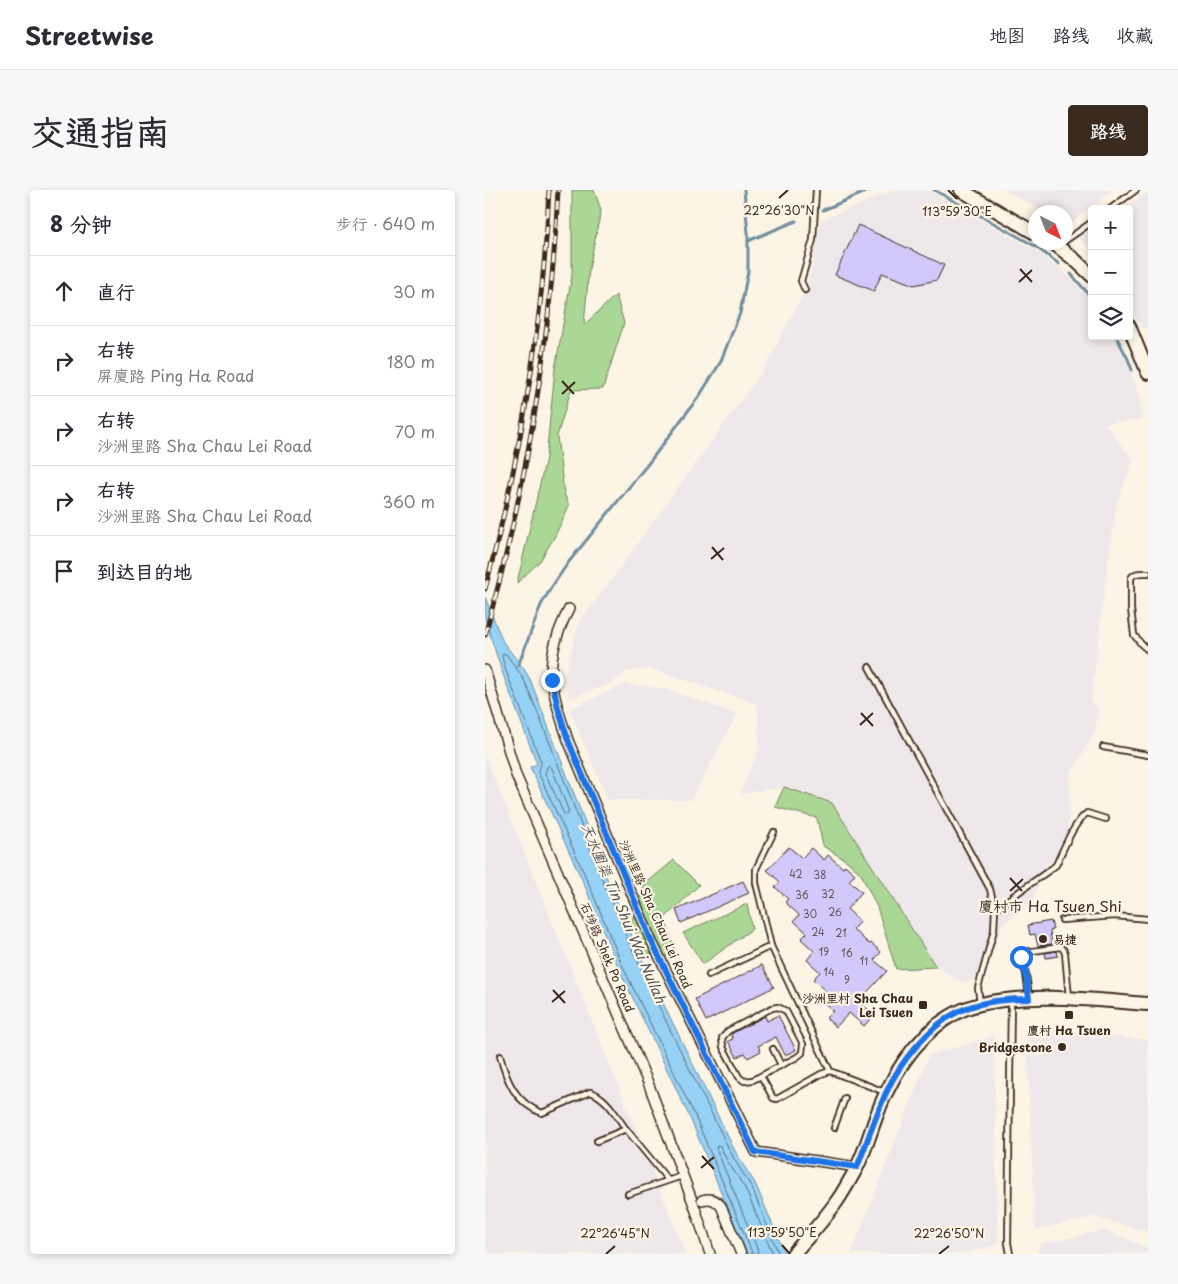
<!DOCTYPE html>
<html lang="zh">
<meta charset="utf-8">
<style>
:root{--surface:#fff;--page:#f7f7f7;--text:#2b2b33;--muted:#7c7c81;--line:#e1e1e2;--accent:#3b2a1e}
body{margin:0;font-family:"Playpen Sans","LXGW WenKai TC",sans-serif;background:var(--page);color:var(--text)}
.controls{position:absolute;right:15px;top:15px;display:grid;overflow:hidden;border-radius:5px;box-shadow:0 2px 8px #0003}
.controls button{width:45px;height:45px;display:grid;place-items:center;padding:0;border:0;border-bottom:1px solid var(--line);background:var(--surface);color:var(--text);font:25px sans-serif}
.compass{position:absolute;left:543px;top:15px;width:45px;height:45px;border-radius:50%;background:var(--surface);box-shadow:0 2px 8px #0003;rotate:138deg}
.stop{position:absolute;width:15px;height:15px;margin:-11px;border:4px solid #1a73e8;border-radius:50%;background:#fff}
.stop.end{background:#1a73e8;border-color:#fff;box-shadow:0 1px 5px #0008}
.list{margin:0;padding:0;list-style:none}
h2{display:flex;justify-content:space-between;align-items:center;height:65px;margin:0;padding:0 20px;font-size:21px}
h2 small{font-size:16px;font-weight:400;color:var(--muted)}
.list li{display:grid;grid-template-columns:32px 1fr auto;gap:15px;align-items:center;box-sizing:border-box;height:70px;padding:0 20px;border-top:1px solid var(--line)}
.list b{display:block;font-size:19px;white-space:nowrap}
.list p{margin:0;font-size:16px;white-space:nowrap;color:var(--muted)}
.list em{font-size:16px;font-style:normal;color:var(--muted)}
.icon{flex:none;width:28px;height:28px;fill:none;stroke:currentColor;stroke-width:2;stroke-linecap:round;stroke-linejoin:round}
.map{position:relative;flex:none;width:663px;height:1064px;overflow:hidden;border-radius:5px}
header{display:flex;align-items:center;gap:30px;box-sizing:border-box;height:70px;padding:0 25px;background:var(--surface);border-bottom:1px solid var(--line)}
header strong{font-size:24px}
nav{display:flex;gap:28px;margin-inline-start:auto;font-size:18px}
.intro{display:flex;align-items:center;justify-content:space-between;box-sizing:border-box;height:120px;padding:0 30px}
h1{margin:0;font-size:35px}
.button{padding:12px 22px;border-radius:5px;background:var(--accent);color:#fff;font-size:18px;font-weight:700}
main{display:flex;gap:30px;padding:0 30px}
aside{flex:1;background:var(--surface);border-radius:5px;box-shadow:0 2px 8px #0003}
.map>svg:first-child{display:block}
</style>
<header>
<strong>Streetwise</strong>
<nav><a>地图</a><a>路线</a><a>收藏</a></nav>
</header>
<div class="intro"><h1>交通指南</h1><a class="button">路线</a></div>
<main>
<aside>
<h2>8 分钟<small>步行 · 640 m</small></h2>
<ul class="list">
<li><svg class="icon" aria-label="ahead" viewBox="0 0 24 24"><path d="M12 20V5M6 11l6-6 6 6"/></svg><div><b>直行</b></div><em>30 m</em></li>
<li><svg class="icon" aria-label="right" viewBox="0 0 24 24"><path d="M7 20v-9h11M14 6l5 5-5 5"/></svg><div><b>右转</b><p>屏廈路 Ping Ha Road</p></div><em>180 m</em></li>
<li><svg class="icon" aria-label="right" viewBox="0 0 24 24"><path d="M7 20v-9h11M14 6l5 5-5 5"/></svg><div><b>右转</b><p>沙洲里路 Sha Chau Lei Road</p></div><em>70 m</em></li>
<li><svg class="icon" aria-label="right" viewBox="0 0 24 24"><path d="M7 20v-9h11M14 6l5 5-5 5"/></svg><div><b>右转</b><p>沙洲里路 Sha Chau Lei Road</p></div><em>360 m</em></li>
<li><svg class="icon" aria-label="arrive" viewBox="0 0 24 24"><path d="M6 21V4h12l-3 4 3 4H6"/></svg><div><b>到达目的地</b></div></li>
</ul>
</aside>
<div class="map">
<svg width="663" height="1064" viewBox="0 0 663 1064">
<rect width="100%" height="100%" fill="#fcf5e5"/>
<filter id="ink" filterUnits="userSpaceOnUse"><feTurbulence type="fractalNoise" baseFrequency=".02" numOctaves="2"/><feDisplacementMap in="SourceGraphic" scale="10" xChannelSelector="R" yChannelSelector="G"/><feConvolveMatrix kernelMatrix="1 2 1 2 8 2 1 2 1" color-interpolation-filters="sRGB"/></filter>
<g filter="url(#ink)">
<g fill="#efe8eb">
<path d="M410,0H443L548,59L579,82L607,111V146H629L641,171L654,203L657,229L620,234L648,270L632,313L620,395L606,512L612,517L611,540L585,585L583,658L559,677L548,711L517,735L497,787L478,793L451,777L347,613L299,597L255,604L274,559L272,514L167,479L142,481L127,493L84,509L79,486L95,430L121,397L279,179L320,100L328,76L336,30Z"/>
<path d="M518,0H627L583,36L581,34L580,22H559Z"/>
<path d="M663,2V137L657,138L644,116V19H636Z"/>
<path d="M607,38V60L593,47Z"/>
<path d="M140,494L180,499L252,524L206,610H123L84,519Z"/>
<path d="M0,565L201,1064H0Z"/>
<path d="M541,836L663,850V1042L609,1027L550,1040Z"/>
<path d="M509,846L513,1055L475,1064H366L444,865Z"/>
<path d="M620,1040L663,1058V1064H551L555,1054Z"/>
</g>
<g fill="#abd796" stroke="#73805a">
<path d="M87,0H109L116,20L104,79L99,135L131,105L139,133L118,199L86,200L72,246L79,303L84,316L70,346L55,371L32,393L61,268L70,179L87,85Z"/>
<path d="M299,597L347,613L451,777L411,779L392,717L376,684L362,671L338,656L332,628L290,617Z"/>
<path d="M189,670L214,695L180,728L191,765L164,768L146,733L159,695Z"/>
<path d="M262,714L267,739L218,774L198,743Z"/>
</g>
<path fill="#96d1f6" stroke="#728ea0" d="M0,407L18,452L39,479L45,489L116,674L137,724L163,782L253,967L270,993L300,1064H262L205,928L134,779L99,694L45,577L52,574L17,482L0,429Z"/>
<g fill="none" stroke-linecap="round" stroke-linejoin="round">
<g stroke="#5f6d74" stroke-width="1">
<path d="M65,576L67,578L84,622L82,625L79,624L60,583L62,577Z"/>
<path d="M267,1064L266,1060L210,926L138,777L103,692L53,582C53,578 57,576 56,572L21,481L17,467L18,464H21L34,482L40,492C73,569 99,648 132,725C166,804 206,881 244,959L249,969L266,996L294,1064"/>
<path d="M273,1064L272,1058L231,958L232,955L235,956L243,972L260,998L288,1064"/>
</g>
<g stroke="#728ea0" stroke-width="3">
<path d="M449,0L550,56L574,74"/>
<path d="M338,20L385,0"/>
<path d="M263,51L311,31"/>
<path d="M586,84L607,108"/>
<path d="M631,146L643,169L647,180"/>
<path d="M33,476L56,415L66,398L83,373L166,270L215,205L235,173L255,123L263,81V43L259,0"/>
</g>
</g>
<g fill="#d2c8fa" stroke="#3b2a1e">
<path d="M373,35L459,75L452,90L429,95L397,83L389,101L350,85Z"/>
<path d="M304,657L317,668L326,658L339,670L343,665L358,678L360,675L370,684L364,691L377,702L362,719L375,731L368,739L384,754L386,753L396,762L389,770L402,781L374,811L389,825L379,836L364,823L351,837L341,828L348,821L335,809L341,802L328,789L335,782L322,770L329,761L316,749L322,743L309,731L314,725L300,712L303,709L290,697L295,692L282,680Z"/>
<path d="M258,691L264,703L196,733L191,720Z"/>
<path d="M566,731L568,740L565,741L567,754L553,756L550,744L545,745L543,735Z"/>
<path d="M572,761L573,766L561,768L560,763Z"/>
<path d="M277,775L289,797L221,831L210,809Z"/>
<path d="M293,825L311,860L300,865L291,847L273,856L276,861L263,868L260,863L252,867L243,851L248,849L246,844L280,826L282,831Z"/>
</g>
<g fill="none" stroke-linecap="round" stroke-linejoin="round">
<g stroke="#3b2a1e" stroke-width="8">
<g id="lane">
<path d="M625,19L651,0"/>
<path d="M580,51L607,32"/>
<path d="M320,100L316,91L328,50L331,0"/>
<path d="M663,383C656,383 650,382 646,388V419L649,445L657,455L663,460"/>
<path d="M384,477L505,699L510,719L509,740L493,798L495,813"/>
<path d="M618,557L663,565"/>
<path d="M289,642L271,679V693L275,709L286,756L345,881L400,902"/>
<path d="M510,719L566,679L571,675C578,660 589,632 602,623L621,629"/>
<path d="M577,730L630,726L663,729"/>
<path d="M224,785L286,756"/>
<path d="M544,806L541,784L536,767L537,764L541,762L575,757L578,759L580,763L584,808"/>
<path d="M293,817L301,821L318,854L317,863L312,867L268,890L259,891L254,887L238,857L237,848L243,841L287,818Z"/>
<path d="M288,859L296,875"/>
<path d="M15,866C22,892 31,913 57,923L105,902C121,906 132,927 141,939"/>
<path d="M276,886L287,906L288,908L292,909L336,884L345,881"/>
<path d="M349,938L360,908"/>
<path d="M112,951L141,939L183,990"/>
<path d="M143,1004L197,986"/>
<path d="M525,1064L523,1053L526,810"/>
</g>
</g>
<g stroke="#3b2a1e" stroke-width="12">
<g id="street">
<path d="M84,419C73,440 64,467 67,490C69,511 77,531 83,550L166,750L271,962L372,977"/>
<path d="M0,480L31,585L164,895L210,1018L225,1064"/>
<path d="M217,1010C225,1008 230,1009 236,1016L256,1064"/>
</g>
</g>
<g stroke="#3b2a1e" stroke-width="16">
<g id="secondary">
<path d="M476,0L550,43"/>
<path d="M567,52L590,70L607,86"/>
<path d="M644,136L663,183"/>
<path d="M308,1064C323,1047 339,1030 352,1011C359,1001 365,990 371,979C384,954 389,926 402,901C420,863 453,823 496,814C549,802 609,810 663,814"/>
</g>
</g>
<use href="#lane" stroke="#fcf5e5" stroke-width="4.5"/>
<use href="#street" stroke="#fcf5e5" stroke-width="9"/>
<use href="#secondary" stroke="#fcf5e5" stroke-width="12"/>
<g stroke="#3b2a1e" stroke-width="5">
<g id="rail">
<path d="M0,399C35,270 58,134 64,0"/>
<path d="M0,445C41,300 66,150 73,0"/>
</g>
</g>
<use href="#rail" stroke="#fcf5e5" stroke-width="3" stroke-dasharray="9" stroke-linecap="butt"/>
</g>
</g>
<g fill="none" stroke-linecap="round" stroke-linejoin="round" filter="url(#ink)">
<path stroke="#1a73e8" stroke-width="6" d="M67,490L73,518L83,550L166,750L270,962L372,977C382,953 390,927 401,903C414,873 446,833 477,820C498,811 522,809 544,809L541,784L536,767"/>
</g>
<path fill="none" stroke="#3b2a1e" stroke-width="2" d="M463,0L472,9M294,8L303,0M535,79L547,92M534,92L547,80M77,191L89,204M77,204L90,192M227,357L238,370M226,369L239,358M376,523L388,536M375,535L388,523M525,688L537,701M525,701L538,689M68,800L80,813M67,812L80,801M217,966L229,979M216,978L229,967M297,1055L305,1064M121,1064L130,1056M454,1064L464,1056"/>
<g fill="#3b2a1e" stroke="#fcf5e5" stroke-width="2">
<circle cx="558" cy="749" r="5"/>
<rect x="433" y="810" width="10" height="10" rx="2.5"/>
<rect x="579" y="820" width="10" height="10" rx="2.5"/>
<circle cx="577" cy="857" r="5"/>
</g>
<g text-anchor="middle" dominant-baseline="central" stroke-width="4.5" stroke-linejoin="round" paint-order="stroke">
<g font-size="10" fill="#615255">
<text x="311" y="683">42</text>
<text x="335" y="684">38</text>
<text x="343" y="703">32</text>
<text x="317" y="704">36</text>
<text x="350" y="721">26</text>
<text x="325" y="723">30</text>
<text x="333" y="741">24</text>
<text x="356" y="742">21</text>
<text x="339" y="761">19</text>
<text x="362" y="762">16</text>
<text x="379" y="770">11</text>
<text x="344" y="781">14</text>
<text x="362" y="789">9</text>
</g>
<g font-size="12" fill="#3b2a1e" stroke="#fcf5e5">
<text transform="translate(171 724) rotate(66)">沙洲里路 Sha Chau Lei Road</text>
<text transform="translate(123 767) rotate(67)">石埗路 Shek Po Road</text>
</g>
<g font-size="12" font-weight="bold" fill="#3b2a1e" stroke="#fcf5e5" text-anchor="end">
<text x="568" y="749" text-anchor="start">易捷</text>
<text x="428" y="808">沙洲里村 Sha Chau<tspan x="428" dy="14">Lei Tsuen</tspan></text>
<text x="584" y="840" text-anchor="middle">廈村 Ha Tsuen</text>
<text x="567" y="857">Bridgestone</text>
</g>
<g font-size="14" font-style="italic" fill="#525454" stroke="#fcf5e5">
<text transform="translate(139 723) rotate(67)">天水圍渠 Tin Shui Wai Nullah</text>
</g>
<g font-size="15" fill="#3b2a1e" stroke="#fcf5e5">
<text x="565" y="715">廈村市 Ha Tsuen Shi</text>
</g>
</g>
<g font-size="12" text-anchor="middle" fill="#3b2a1e" stroke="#fcf5e5" stroke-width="4.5" stroke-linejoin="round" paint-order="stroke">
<text x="294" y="25">22°26'30"N</text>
<text x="472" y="26">113°59'30"E</text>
<text x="297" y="1047">113°59'50"E</text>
<text x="130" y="1048">22°26'45"N</text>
<text x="464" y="1048">22°26'50"N</text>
</g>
</svg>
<div class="controls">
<button>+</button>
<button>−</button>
<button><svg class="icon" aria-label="layers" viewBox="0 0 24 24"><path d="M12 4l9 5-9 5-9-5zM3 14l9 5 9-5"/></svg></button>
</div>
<svg class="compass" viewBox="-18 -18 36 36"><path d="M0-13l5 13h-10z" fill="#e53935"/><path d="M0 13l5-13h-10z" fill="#7c7c81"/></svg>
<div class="stop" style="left:536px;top:767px"></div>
<div class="stop end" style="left:67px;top:490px"></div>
</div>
</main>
